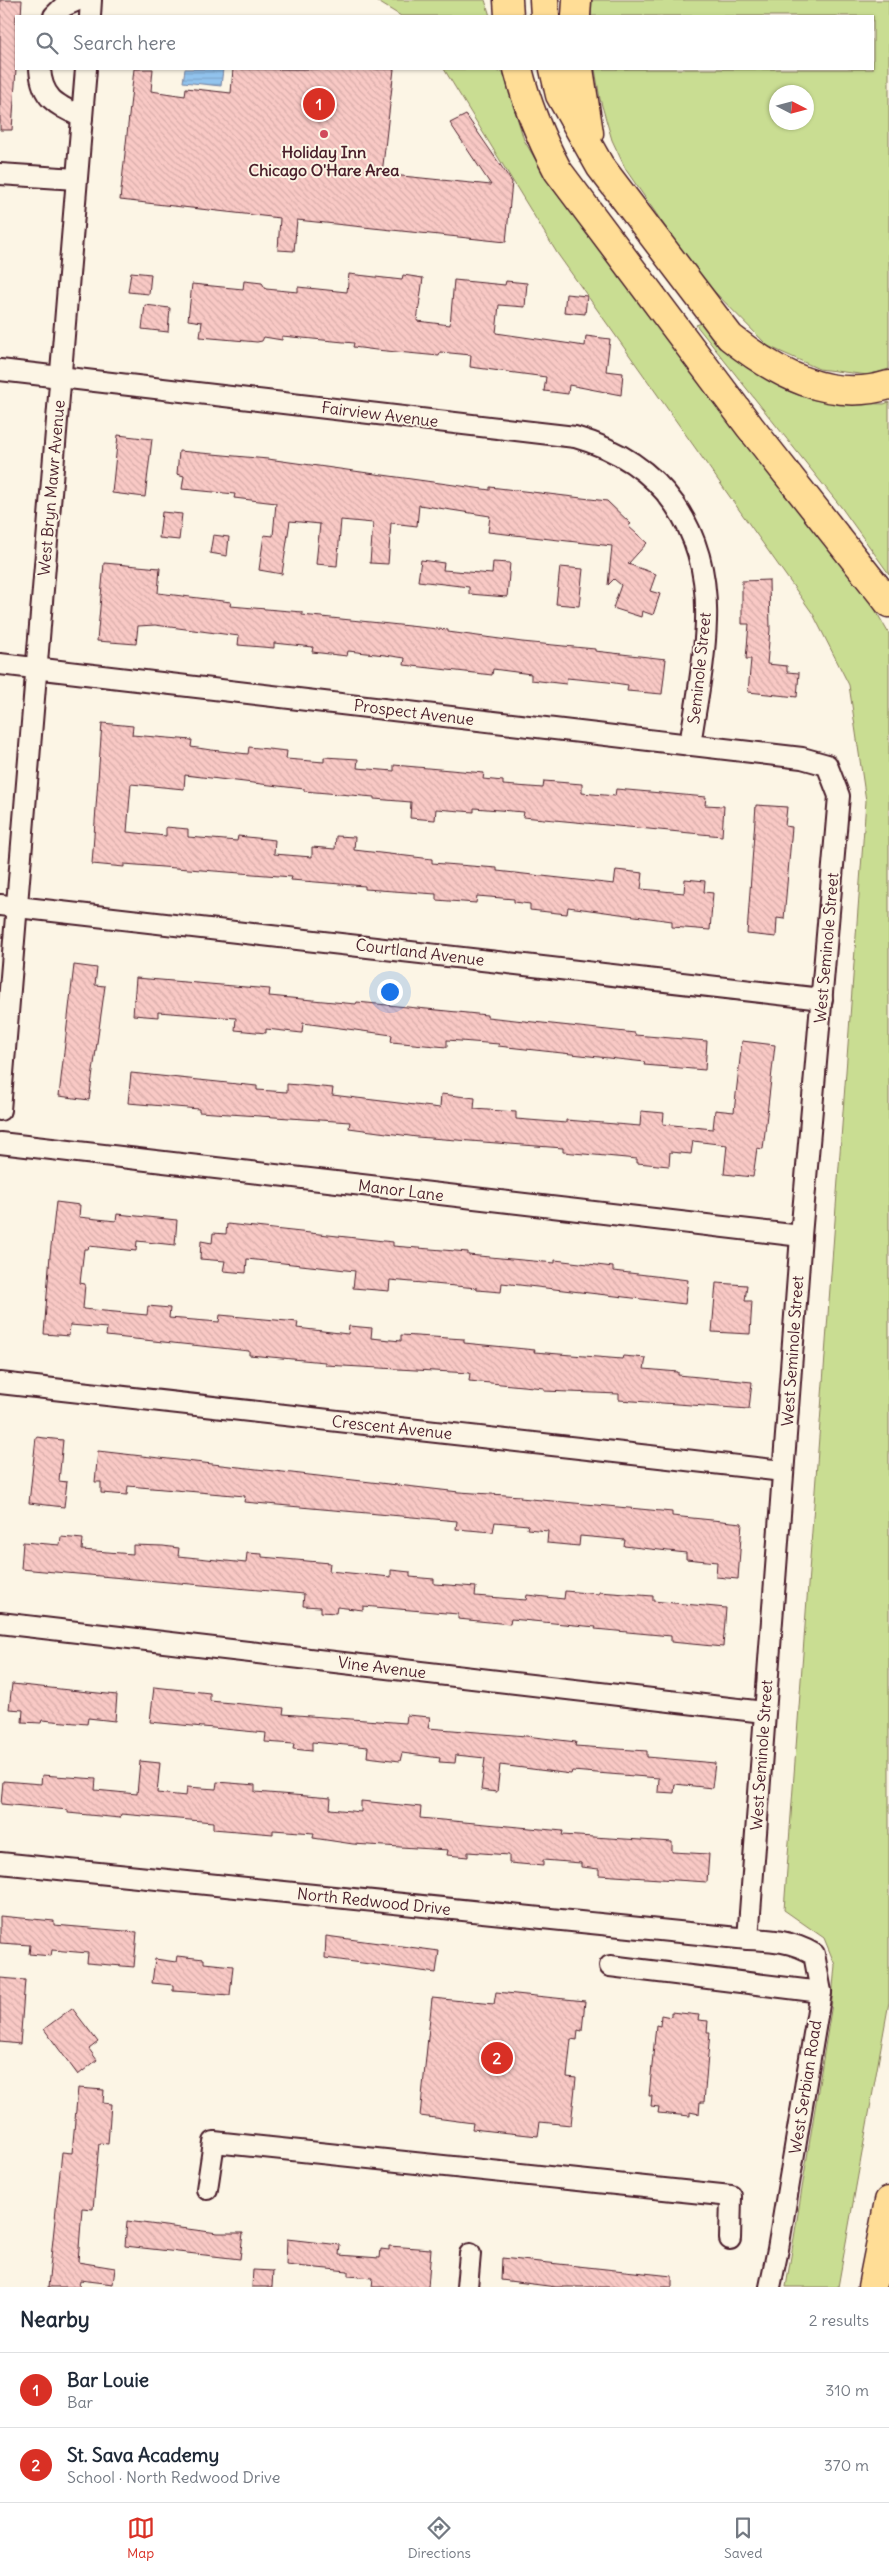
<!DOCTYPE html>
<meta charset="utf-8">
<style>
:root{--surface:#fff;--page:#f2f2f3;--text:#1f2937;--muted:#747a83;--line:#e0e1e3;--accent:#d93025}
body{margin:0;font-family:Delius,sans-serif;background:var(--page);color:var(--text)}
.compass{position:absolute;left:769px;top:85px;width:45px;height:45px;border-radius:50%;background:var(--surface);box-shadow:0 1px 4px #0004;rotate:96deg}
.you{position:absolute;left:389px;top:991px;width:18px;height:18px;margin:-12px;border:4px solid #fff;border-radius:50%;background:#1a73e8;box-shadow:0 0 0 8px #1a73e833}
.badge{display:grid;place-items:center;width:32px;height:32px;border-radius:50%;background:var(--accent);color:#fff;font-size:16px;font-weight:700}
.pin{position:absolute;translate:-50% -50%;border:2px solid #fff;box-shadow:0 1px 5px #0006}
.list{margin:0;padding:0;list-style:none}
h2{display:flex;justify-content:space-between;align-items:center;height:65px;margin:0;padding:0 20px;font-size:21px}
h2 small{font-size:16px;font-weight:400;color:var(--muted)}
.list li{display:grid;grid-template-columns:32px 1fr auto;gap:15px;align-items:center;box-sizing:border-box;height:75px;padding:0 20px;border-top:1px solid var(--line)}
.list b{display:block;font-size:19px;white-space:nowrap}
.list p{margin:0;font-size:16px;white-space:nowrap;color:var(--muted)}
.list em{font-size:16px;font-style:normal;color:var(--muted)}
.icon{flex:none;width:28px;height:28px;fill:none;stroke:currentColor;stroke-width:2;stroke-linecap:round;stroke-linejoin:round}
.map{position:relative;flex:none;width:889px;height:2287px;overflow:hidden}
.search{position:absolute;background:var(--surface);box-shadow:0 1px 4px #0004;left:15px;right:15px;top:15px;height:55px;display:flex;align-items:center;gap:12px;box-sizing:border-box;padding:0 18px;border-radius:0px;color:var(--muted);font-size:19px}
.sheet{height:215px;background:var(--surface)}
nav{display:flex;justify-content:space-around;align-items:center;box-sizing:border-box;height:70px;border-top:1px solid var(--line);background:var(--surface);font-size:14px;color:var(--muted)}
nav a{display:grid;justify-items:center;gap:2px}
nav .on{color:var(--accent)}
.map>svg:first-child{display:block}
</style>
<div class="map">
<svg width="889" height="2287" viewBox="0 0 889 2287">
<defs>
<pattern id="water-rules" width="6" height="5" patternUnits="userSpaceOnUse" patternTransform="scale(1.25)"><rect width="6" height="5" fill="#92c4ee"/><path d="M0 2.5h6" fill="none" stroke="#7fa8cc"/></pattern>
<pattern id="building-back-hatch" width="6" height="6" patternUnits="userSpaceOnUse" patternTransform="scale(1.25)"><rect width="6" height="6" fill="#f9c9c5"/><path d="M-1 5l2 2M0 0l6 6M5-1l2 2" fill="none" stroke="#d7aca9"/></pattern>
</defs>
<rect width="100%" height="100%" fill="#fcf5e5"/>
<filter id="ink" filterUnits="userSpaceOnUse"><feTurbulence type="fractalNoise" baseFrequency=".02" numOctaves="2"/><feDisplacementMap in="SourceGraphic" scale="10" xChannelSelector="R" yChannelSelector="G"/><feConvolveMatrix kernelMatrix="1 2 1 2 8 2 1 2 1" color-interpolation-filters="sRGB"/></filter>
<g filter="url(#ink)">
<g fill="#c9dd92" stroke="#8a7e5e" fill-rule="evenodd">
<path d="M375,0H485L490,16H401Z"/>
<path d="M592,0H889V369L868,375L819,369L768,346L700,277L626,170L612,140L600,99L595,69H873V16H591ZM776,92H806V122H776Z"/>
<path d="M444,69H497L498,72L503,71L524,140L552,188L864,590L889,634V2002L838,2287H786L831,2010L835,1965L824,1938L784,1910L866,801L849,685L813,614L557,253Z"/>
<path d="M702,323C733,354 769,390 815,400C836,404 861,403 884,404L889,402V574L841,507L696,325Z"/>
</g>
<path fill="url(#water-rules)" stroke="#7582a0" d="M185,69H223L221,86L183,82Z"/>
<g fill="url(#building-back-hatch)" stroke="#4a1f2b">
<path d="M0,0H22L21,16H16V69L12,130H0Z"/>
<path d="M134,69H153L151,91L185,96L186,88L231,93L233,69H394L382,174L491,185L450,123L466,115L512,182L506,242L297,220L294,251L278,250L280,218L120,200Z"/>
<path d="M131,272L151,274L149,294L128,292Z"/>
<path d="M349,274L402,280L403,275L423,278L417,321L450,325L454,280L505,285L506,281L527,283L525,307L499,305L496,333L585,346L586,336L610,339L606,371L623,373L621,395L569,385L568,394L544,391L546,377L470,367L471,355L440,352L439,356L376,350L353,347L354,343L282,336V340L264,337L262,341L257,342L200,337L202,322L188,320L192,284L243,289L244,281L262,283L266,289L298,292V287L347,292Z"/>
<path d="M566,294L587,296L585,314L564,312Z"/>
<path d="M145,305L170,308L168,332L142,329Z"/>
<path d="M118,435L152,439L145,497L112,493Z"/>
<path d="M179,451L268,459L490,490V487L607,501L631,524L628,526L647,543L628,564L656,574L650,591L660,594L653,615L642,611L641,617L613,608L621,585L614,579L608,585L612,546L488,532L490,516L419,505L417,526L391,523L388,564L370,563L373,523L341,520L337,566L316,564L320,524L290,521L282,574L259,570L264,535L273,536L276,503L234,498L235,494L182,489L184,476L177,474Z"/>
<path d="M162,512L182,514L179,540L159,538Z"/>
<path d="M213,535L229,537L227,556L210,553Z"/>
<path d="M421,560L444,563L443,570L492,574L493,562L510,563L507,597L469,594V587L418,581Z"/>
<path d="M104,563L160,568L158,593L231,602L230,606L302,612V615L448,630V632L522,642L595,649V651L666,659L662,694L627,691L628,685L608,682L567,678L566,684L531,680V674L493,669L492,675L404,665L405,658L385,655L348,651L347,656L312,652L313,647L274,643V648L238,645L239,636L155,625L138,626L136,644L97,641Z"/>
<path d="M560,567L583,569L579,606L556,604Z"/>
<path d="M769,580L770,630L767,664L787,666V672L799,673L797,697L748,692L751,659H746L749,624H742V581Z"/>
<path d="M102,723L133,726L132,735L192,740L191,747L211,750L248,754L249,747L287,751L286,759L324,762V757L358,759L357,768L394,771V765L484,773L483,779L503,781V785L543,788L544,781L582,784V793L615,796L616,789L706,797L705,805L724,806L722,836L523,817L524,812L474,808V812L436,809L435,820L410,818L411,802L374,799V797L304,791V789L185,775L184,789L131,784L127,832L166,836V827L188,829V837L237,841L238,836L275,840L274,854L312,857V847L335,849L336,836L355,837L354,850L432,859V863L497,868V871L614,884L616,870L643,873L641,889L684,893L685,879L705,881L704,892L713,893L710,930L672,927V921L568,907L567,914L530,910V904L514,902V899L477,896L476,903L436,900V894L365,889V886L291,880L292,877L124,864V867L92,864Z"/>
<path d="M756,805L787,807L785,826L792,827L784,919L777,918L776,937L747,934Z"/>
<path d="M74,965L97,968L95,985L105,986L89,1100L59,1096Z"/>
<path d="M136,978L270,989L269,996L356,1004L357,1002L487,1015V1017L635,1033V1035L707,1041L705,1070L644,1065L645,1062L498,1046L499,1044L447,1040V1047L391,1042L392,1035L303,1023L302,1033L266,1029V1033L235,1030L236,1018L158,1012V1017L133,1015Z"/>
<path d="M742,1041L775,1045L763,1149L757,1148L753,1177L724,1174L727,1145L693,1141L691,1154L670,1152L669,1166L637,1163V1159L563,1152V1148L417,1137L349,1128L350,1122L199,1112V1109L128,1103L131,1073L257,1086V1090L287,1092V1084L333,1088L332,1095L440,1108L441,1094L475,1098L474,1109L516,1112V1119L566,1123V1120L640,1126L641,1111L664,1113L663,1124L713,1129L715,1110L734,1112Z"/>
<path d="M56,1202L80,1205L79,1217L116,1221L117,1214L177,1220L175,1245L137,1241L136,1251L89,1246L88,1249H84L80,1283L85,1284L83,1309L147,1315L148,1306L170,1308L169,1318L219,1322L220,1315L298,1322L297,1328L348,1334L349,1326L372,1328L371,1338L401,1341V1335L464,1339V1343L535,1350L534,1352L622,1359L623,1356L646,1358L644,1369L678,1372V1375L752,1382L749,1409L619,1400V1394L544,1391V1388L469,1381L470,1373L325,1365V1362L249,1355V1351L106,1336L107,1328L70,1325L69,1336L44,1334L50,1255Z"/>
<path d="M227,1224L393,1242V1246L468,1252V1255L555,1263V1260L613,1267V1271L688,1280L685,1304L502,1283L501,1292L477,1290V1288L390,1280L389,1291L353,1288L355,1271L247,1259L246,1273L223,1271L225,1261L200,1259L201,1241L212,1243L213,1233L226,1234Z"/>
<path d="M716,1283L747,1285L745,1301H752L750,1334L712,1332Z"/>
<path d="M36,1437L63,1440L59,1481L67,1482L64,1507L29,1503Z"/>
<path d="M98,1451L459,1492L521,1496L520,1498L672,1512V1516L742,1523L738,1579L716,1577L717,1562L686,1559V1553L624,1546L625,1540L580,1536L579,1546L547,1543L548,1531L527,1529L528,1525L495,1522L493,1532L456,1529L457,1521L244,1502L245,1496L128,1486L127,1495L101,1493V1482H95Z"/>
<path d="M61,1537L83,1539L82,1550L133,1554V1545L163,1546L179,1548L178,1556L246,1563L247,1553L262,1554V1557L330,1563L329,1571L391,1577V1570L410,1572V1577L434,1579V1584L476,1587L475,1596L526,1600L527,1595L564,1599L565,1591L599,1594V1592L653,1596V1601L726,1608L723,1647L671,1642V1636L595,1629L596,1627L511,1619L510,1624L458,1619V1614L363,1606V1610L337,1607L336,1613L321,1612V1607L303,1606L304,1594L21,1569L23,1542L60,1545Z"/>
<path d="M12,1684L117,1695L115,1721L88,1718L87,1724L42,1720L41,1723L22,1722L23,1710L9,1709Z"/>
<path d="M154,1687L210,1693V1701L284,1708L283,1714L406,1723L407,1715L430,1717L428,1728L526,1736L576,1742L575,1746L647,1751V1757L715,1763L712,1788L675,1784L674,1793L658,1792L659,1778L572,1771L571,1774L500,1765L497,1792L481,1790L485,1758L456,1755L455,1763L439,1762L440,1758L402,1753L400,1761L367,1757L368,1747L312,1742V1751L293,1749L294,1744L265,1742L266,1733L150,1722Z"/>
<path d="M140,1761L160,1763L157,1793L186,1796L187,1787L216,1789L217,1782L255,1785V1792L331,1798L330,1809L361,1812V1801L421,1807L420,1818L563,1831L562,1835L672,1842V1852L709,1854L707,1882L599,1875V1869L581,1867V1863L543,1860V1866L509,1863V1855L468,1852V1857L447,1855L448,1850L353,1844L313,1838L314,1833L273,1830V1834L213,1829V1822L121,1814L120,1818L68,1813V1810L1,1804L3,1781L41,1784L42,1775L96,1779L95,1790L137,1794Z"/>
<path d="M0,1916L54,1921V1925L137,1932L134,1967L87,1963L88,1953L52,1950L51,1956L29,1954L30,1945L0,1943Z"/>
<path d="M326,1936L439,1951L436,1973L325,1958Z"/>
<path d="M177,1956L204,1959V1963L233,1966L230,1995L173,1991V1985L152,1983L155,1959L176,1962Z"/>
<path d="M0,1978L25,1980L20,2044L0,2042Z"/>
<path d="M496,1992L585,2001L582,2031L578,2030L577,2040L571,2039L567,2077L576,2078L571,2125L540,2122L538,2136L472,2129L473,2123L420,2116L432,1998L494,2004Z"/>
<path d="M72,2008L98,2042L89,2049L97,2060L78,2075L44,2029Z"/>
<path d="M671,2012L699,2015L698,2020L708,2021L707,2032H710L704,2102H700L699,2114L690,2112V2116L658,2113L659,2107L651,2106L652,2096H649L656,2025L660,2026L661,2015L671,2017Z"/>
<path d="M78,2088L104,2090L103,2103L111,2104L108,2144L99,2143L93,2209L82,2208L78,2262L115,2268L113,2284L80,2280L79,2287H48L62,2152L72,2153Z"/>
<path d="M127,2221L218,2233H243L240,2259L125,2246Z"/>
<path d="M287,2239L340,2245L339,2255L380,2258L381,2249L389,2250V2246L431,2249L428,2287H372L373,2278L348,2276V2271L286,2265Z"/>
<path d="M502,2258L672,2276V2287H556L501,2280Z"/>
<path d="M253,2270L273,2271L272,2287H252Z"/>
</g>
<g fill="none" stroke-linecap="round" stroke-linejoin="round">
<g stroke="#4a1f2b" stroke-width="24">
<g id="minor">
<path d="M54,16L64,6L78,0"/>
<path d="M90,16L91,0"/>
<path d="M40,69C42,99 57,105 82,117"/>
<path d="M0,174L76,179"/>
<path d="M0,370L575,437C663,462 709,530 706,621C705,662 696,704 690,745"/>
<path d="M0,664L802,758L827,765L839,796L801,1236L748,1939"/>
<path d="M0,905L822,999"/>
<path d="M0,1110L86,69"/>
<path d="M0,1143L801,1236"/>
<path d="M0,1383L783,1471"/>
<path d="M0,1623L764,1712"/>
<path d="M0,1863L748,1939C773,1940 792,1941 814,1954L821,1992L778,2249L770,2287"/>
<path d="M610,1966L821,1992"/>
<path d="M207,2189L214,2142L731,2196L730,2239"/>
<path d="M467,2287L470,2254"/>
</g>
</g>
<g stroke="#4a1f2b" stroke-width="31">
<g id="highway">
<path d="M508,0L509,16"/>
<path d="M544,0L545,16"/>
<path d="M576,16L577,0"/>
<path d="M518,69C527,106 540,137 558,171L750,427L889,603"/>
<path d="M554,69L560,95L600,166L730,337C775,373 830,403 889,385"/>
<path d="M579,69L589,133"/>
<path d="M872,2287L889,2201"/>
</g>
</g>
<use href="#minor" stroke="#fcf5e5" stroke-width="20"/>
<use href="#highway" stroke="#ffdd96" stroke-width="28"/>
</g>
</g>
<circle fill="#d1495b" stroke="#fcf5e5" stroke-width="2" cx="324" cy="134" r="5"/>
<g text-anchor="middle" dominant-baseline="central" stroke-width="4" stroke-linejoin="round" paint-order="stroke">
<g font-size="16" font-weight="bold" fill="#4a1f2b" stroke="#fcf5e5">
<text x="324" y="152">Holiday Inn<tspan x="324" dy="18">Chicago O'Hare Area</tspan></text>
</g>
<g font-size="16" fill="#4a1f2b" stroke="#fcf5e5">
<text transform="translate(380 414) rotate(7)">Fairview Avenue</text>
<text transform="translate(51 488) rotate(-85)">West Bryn Mawr Avenue</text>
<text transform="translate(699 668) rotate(-84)">Seminole Street</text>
<text transform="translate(414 712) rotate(7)">Prospect Avenue</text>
<text transform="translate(826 948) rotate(-85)">West Seminole Street</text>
<text transform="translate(420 952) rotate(7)">Courtland Avenue</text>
<text transform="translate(401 1190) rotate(7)">Manor Lane</text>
<text transform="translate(792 1351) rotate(-86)">West Seminole Street</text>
<text transform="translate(392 1427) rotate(6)">Crescent Avenue</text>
<text transform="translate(382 1667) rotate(7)">Vine Avenue</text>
<text transform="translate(761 1755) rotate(-86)">West Seminole Street</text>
<text transform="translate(374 1901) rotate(6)">North Redwood Drive</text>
<text transform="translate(805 2087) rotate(-81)">West Serbian Road</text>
</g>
</g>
</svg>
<svg class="compass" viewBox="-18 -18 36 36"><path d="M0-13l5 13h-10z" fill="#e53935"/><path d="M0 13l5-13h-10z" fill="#747a83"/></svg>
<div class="you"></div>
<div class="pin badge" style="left:319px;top:104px">1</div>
<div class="pin badge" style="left:497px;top:2058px">2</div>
<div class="search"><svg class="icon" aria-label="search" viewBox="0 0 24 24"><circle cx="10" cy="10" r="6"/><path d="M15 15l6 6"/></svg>Search here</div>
</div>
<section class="sheet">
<h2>Nearby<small>2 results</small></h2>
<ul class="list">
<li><span class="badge">1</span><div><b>Bar Louie</b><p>Bar</p></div><em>310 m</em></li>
<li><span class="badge">2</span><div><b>St. Sava Academy</b><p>School · North Redwood Drive</p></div><em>370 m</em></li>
</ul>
</section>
<nav>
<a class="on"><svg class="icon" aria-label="map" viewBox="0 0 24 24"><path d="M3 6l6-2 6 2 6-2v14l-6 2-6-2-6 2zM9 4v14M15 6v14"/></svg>Map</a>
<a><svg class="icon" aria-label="directions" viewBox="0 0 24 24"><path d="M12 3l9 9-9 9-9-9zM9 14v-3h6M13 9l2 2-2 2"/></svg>Directions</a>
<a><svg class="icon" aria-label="saved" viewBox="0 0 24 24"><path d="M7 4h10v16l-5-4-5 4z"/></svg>Saved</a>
</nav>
